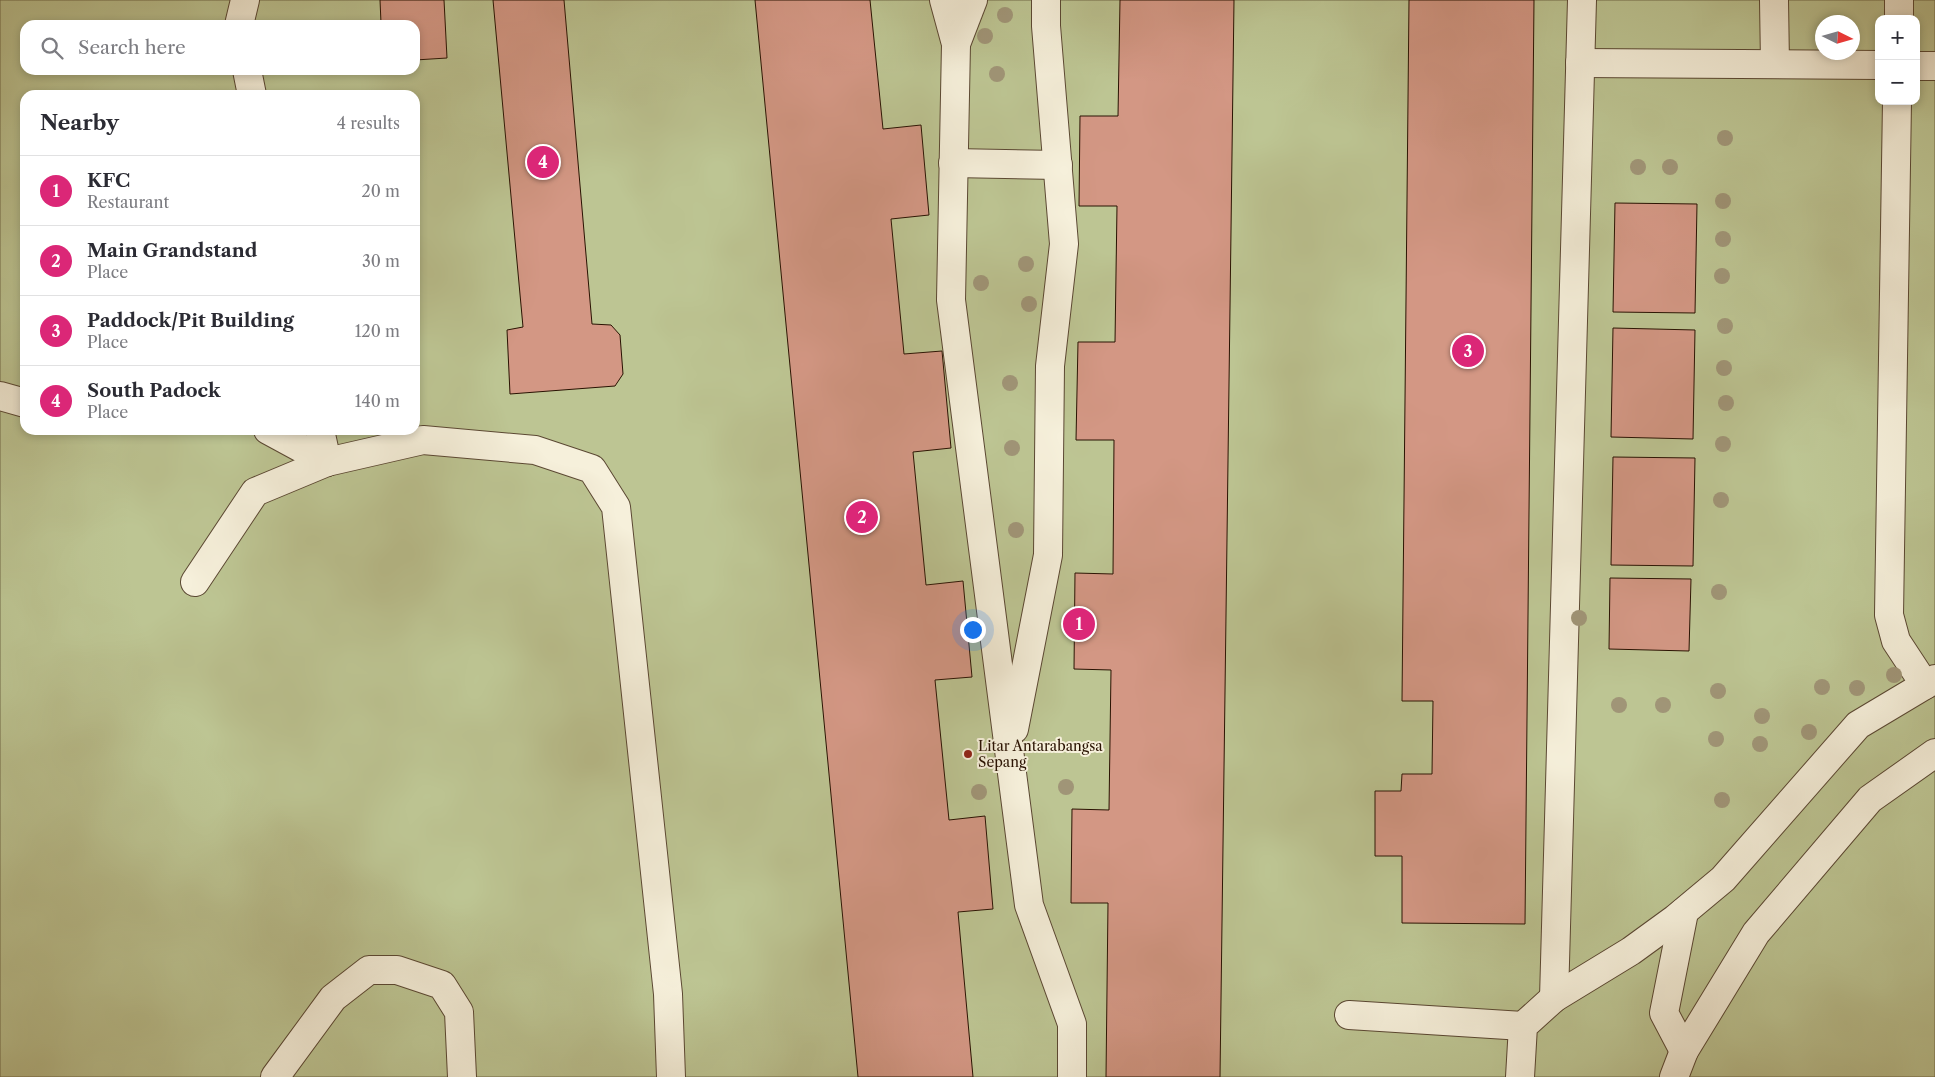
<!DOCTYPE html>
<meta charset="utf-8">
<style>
:root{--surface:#fff;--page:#f2f2f3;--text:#2b2b33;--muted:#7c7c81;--line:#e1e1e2;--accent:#db2777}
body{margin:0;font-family:"Libre Caslon Text",serif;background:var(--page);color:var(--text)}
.controls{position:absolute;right:15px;top:15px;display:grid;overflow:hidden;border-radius:10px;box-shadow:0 2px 8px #0003}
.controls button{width:45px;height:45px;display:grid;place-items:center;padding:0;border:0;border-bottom:1px solid var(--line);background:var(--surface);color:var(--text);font:25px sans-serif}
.compass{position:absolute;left:1815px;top:15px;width:45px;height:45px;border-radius:50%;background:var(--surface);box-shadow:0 2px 8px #0003;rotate:95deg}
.you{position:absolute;left:972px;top:629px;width:18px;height:18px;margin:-12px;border:4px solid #fff;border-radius:50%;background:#1a73e8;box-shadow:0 0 0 8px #1a73e833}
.badge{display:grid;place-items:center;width:32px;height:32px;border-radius:50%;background:var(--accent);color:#fff;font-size:16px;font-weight:700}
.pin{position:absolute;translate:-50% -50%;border:2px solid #fff;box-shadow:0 1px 5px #0006}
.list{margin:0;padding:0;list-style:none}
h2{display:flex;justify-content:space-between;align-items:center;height:65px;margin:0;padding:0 20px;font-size:21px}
h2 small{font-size:16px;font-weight:400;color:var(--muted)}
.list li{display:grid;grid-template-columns:32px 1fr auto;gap:15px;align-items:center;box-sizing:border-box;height:70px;padding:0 20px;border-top:1px solid var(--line)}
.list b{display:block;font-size:19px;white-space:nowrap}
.list p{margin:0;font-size:16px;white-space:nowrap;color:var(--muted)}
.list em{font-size:16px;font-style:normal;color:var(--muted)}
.icon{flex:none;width:28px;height:28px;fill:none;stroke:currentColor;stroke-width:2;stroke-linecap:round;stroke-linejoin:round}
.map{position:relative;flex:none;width:1935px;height:1077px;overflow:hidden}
.search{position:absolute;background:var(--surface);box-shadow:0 2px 8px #0003;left:20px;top:20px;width:400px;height:55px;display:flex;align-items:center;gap:12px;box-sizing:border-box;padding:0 18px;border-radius:15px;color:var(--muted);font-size:19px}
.panel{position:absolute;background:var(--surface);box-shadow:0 2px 8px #0003;left:20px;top:90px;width:400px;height:345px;border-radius:15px}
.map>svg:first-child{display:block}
</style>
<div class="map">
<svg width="1935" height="1077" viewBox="0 0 1935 1077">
<rect width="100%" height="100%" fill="#f1e8c7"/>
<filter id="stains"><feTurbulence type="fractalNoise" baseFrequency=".004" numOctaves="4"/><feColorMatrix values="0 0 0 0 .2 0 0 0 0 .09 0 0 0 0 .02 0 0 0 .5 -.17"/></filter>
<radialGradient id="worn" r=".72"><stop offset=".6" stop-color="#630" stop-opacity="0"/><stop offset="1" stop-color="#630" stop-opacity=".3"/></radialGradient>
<path fill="#bdc593" stroke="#736c4a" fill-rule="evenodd" d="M0,0H1935V1077H0ZM1879,19H1916V101H1879ZM1822,22H1852V52H1822ZM25,25H415V70H25ZM25,95H415V430H25Z"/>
<g fill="#d39784" stroke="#291202">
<path d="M380,0H444L447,58L415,60V25L381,23Z"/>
<path d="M493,0H564L592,324L611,325L620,335L623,374L615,386L510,394L507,330L523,327Z"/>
<path d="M755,0H870L883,129L921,125L929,215L891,219L904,354L942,351L951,448L913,452L926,585L963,581L972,677L935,680L949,820L985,816L993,909L958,912L973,1077H858Z"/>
<path d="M1120,0H1234L1220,1077H1106L1108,903H1071L1072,809L1109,810L1111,670L1074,669L1075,573L1113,574L1114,440H1076L1078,342H1115L1117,206H1079L1080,116H1118Z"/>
<path d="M1409,0H1534L1525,924L1402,923V856H1375V791H1401L1402,774H1432L1433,701H1402Z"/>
<path d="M1615,203L1697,204L1695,313L1613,312Z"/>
<path d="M1613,328L1695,330L1693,439L1611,437Z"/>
<path d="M1613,457L1695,458L1693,566L1611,565Z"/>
<path d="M1610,578L1691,579L1689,651L1609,649Z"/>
</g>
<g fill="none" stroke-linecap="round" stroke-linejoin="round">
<g stroke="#5b4833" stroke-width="30">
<g id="minor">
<path d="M944,0L956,44L951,300L1029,905L1072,1024V1077"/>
<path d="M1774,0L1775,64"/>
<path d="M1899,19V0"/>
<path d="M239,25L245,0"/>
<path d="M956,44L973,0"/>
<path d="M1580,63L1879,65"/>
<path d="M1916,66H1935"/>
<path d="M247,70L252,95"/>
<path d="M1897,101L1889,615L1896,641L1925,685"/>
<path d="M953,163L1058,165"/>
<path d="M0,396L25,403"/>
<path d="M268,430L327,462"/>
<path d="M320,430L327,462"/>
<path d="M195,582L255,492L327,462L423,440L535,450L592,469L616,507L668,994L671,1077"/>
<path d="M1014,729L1048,555L1050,366L1064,244L1046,26V0"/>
<path d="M1554,998L1582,0"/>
<path d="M1349,1015L1523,1026"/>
<path d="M1684,1051L1664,1013L1684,912"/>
<path d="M275,1077L333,998L369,970H397L442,985L459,1012L462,1077"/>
<path d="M1520,1077L1523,1026L1554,998L1631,951L1675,919L1723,879L1858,725L1935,679"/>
<path d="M1674,1077L1684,1051L1756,933L1870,799L1935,753"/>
</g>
</g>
<use href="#minor" stroke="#f6f0db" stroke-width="28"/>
</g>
<g fill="#a09577">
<circle cx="1005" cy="15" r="8"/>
<circle cx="985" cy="36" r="8"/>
<circle cx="997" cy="74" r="8"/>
<circle cx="1725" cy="138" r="8"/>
<circle cx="1638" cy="167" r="8"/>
<circle cx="1670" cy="167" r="8"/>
<circle cx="1723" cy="201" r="8"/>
<circle cx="1723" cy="239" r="8"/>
<circle cx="1026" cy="264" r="8"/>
<circle cx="1722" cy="276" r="8"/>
<circle cx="981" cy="283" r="8"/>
<circle cx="1029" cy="304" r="8"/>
<circle cx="1725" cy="326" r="8"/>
<circle cx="1724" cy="368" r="8"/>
<circle cx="1010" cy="383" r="8"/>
<circle cx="1726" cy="403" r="8"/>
<circle cx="1723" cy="444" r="8"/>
<circle cx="1012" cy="448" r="8"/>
<circle cx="1721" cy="500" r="8"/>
<circle cx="1016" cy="530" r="8"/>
<circle cx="1719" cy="592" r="8"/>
<circle cx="1579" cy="618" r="8"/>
<circle cx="1894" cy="675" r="8"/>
<circle cx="1822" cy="687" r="8"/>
<circle cx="1857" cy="688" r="8"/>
<circle cx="1718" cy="691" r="8"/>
<circle cx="1619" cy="705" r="8"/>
<circle cx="1663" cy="705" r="8"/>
<circle cx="1762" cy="716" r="8"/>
<circle cx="1809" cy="732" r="8"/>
<circle cx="1716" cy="739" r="8"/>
<circle cx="1760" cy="744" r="8"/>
<circle cx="1066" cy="787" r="8"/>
<circle cx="979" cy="792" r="8"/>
<circle cx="1722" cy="800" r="8"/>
</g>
<circle fill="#8f2418" stroke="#f6f0db" stroke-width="2" cx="968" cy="754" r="5"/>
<g text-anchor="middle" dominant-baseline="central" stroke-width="4" stroke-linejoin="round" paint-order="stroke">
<g font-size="14" fill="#291202" stroke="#f6f0db" text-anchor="start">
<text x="978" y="746">Litar Antarabangsa<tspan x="978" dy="16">Sepang</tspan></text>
</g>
</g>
<rect width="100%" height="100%" filter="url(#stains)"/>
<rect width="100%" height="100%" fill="url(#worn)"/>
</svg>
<div class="controls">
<button>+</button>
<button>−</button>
</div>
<svg class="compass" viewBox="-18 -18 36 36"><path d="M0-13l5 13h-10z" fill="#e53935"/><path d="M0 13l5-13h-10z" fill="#7c7c81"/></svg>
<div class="you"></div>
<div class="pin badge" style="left:1079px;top:624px">1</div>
<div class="pin badge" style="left:862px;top:517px">2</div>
<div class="pin badge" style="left:1468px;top:351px">3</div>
<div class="pin badge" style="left:543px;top:162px">4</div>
<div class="search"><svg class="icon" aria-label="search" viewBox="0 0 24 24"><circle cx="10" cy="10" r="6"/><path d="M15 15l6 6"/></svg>Search here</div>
<section class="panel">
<h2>Nearby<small>4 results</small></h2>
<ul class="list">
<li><span class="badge">1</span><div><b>KFC</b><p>Restaurant</p></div><em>20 m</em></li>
<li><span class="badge">2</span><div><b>Main Grandstand</b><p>Place</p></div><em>30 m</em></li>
<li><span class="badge">3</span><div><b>Paddock/Pit Building</b><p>Place</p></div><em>120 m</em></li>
<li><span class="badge">4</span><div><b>South Padock</b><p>Place</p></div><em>140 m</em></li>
</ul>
</section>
</div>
